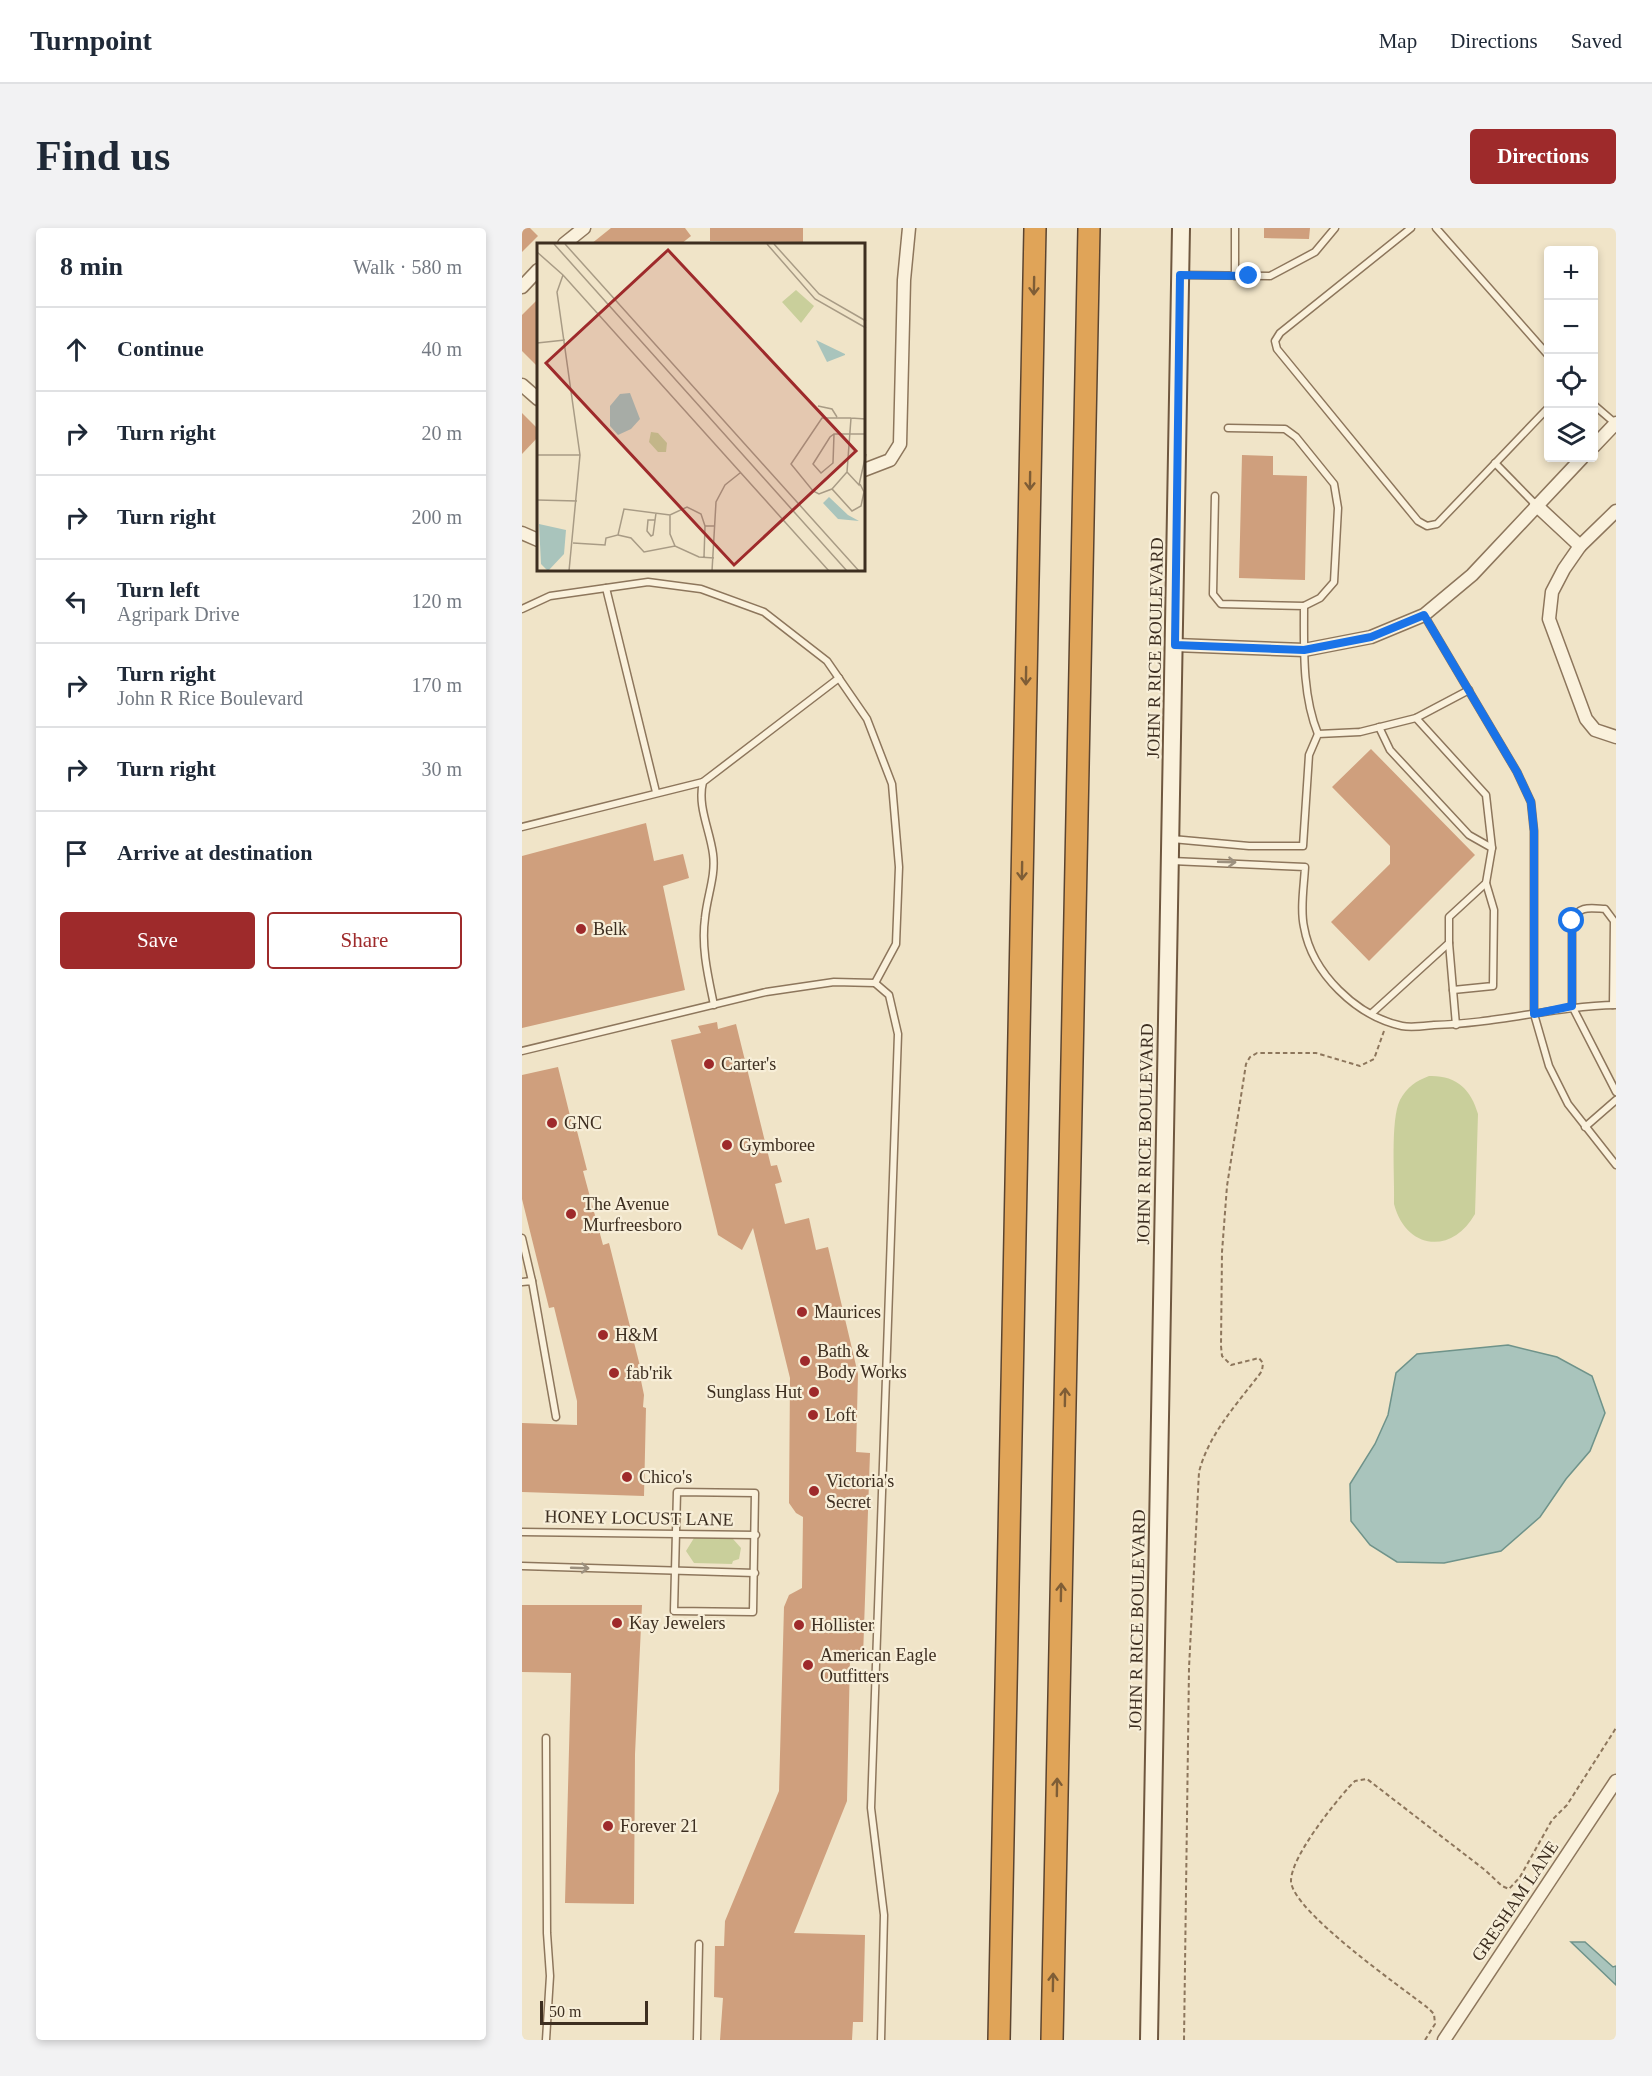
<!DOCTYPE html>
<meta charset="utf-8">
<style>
:root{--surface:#fff;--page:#f2f2f3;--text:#1f2937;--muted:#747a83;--line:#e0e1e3;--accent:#9e2a2b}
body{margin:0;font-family:Georgia,serif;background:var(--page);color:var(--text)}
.controls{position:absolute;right:18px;top:18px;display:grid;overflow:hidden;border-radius:6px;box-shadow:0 3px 9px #0003}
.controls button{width:54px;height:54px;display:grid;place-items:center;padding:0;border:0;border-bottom:2px solid var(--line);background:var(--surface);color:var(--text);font:30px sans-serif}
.scale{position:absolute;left:18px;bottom:15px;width:108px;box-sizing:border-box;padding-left:6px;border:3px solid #3d2e20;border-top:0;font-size:16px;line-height:21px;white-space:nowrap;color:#3d2e20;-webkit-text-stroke:4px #f7eed8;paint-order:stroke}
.stop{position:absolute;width:18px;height:18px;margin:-14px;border:4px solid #1a73e8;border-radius:50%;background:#fff}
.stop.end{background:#1a73e8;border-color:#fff;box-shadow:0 2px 6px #0008}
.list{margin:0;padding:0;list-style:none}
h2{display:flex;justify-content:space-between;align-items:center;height:78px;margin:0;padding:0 24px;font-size:26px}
h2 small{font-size:20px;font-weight:400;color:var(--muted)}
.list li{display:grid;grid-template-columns:39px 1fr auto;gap:18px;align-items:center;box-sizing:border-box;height:84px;padding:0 24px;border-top:2px solid var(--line)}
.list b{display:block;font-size:22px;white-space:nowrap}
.list p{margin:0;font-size:20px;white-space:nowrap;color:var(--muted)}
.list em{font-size:20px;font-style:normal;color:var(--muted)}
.actions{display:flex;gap:12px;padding:18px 24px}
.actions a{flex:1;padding:14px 0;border:2px solid var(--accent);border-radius:6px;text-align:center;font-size:21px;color:var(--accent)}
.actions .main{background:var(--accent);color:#fff}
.icon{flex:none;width:33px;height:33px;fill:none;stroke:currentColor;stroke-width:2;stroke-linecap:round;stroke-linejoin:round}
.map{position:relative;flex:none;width:1094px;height:1812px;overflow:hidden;border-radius:6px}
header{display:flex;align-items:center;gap:36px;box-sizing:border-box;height:84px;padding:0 30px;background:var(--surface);border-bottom:2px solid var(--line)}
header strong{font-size:28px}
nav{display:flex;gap:33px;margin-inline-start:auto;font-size:21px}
.intro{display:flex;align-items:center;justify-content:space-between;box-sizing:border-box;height:144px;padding:0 36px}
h1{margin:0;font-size:42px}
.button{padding:15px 27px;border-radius:6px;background:var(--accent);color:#fff;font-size:21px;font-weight:700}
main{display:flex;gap:36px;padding:0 36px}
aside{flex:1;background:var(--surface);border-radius:6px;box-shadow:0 3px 9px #0003}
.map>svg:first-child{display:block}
</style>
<header>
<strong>Turnpoint</strong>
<nav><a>Map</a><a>Directions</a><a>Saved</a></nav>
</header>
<div class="intro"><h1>Find us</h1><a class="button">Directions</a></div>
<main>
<aside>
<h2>8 min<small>Walk · 580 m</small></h2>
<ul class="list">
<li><svg class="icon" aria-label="ahead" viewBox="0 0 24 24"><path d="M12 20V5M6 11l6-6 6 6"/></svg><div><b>Continue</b></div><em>40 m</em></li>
<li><svg class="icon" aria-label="right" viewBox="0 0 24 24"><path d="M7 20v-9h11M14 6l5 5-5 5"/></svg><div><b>Turn right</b></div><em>20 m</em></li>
<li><svg class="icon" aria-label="right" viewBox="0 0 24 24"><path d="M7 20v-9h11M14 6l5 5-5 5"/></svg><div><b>Turn right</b></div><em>200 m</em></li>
<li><svg class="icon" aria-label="left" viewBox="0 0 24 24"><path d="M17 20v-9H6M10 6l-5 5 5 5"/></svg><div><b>Turn left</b><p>Agripark Drive</p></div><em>120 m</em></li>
<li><svg class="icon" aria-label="right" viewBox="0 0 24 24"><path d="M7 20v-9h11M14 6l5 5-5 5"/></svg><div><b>Turn right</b><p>John R Rice Boulevard</p></div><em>170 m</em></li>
<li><svg class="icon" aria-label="right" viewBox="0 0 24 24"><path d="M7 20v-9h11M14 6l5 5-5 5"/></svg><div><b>Turn right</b></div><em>30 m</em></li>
<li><svg class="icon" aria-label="arrive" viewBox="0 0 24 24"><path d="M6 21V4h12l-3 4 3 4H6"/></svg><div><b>Arrive at destination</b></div></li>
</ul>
<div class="actions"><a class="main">Save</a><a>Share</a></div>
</aside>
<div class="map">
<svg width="1094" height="1812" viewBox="0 0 1094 1812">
<rect width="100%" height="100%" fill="#f0e4c8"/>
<g fill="#c9cf9b">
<path d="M907,848C934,847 949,861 956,886L953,986C930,1027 884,1022 872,976C873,951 868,892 878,872C885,859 894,853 907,848Z"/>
<path d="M172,1310L211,1311L219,1320L217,1331L211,1333L210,1336L172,1335L164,1323Z"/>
</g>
<g fill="#a9c4bc" stroke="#6f938a" stroke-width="1.5">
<path d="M986,1117L1035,1129L1070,1148L1083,1185L1068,1223L1044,1251L1018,1289L979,1323L922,1335L875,1334L848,1317L829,1293L828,1256L853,1216L866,1187L874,1145L895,1126Z"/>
<path d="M1049,1714H1063L1091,1739L1094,1738V1757Z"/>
</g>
<g fill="#cf9f7d">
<path d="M0,0H8L16,8L0,24Z"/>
<path d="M89,0H163L169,8L159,16H69Z"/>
<path d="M188,0H281V14L188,13Z"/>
<path d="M742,0H788L787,11L742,10Z"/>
<path d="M16,71V139L0,123V87Z"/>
<path d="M0,185L16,201V209L0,226Z"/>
<path d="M720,227L751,228V247L785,248L783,352L717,350Z"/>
<path d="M849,521L953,627L847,733L809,694L868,636V618L810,559Z"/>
<path d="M124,595L132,633L161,626L167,650L141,658L163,762L0,800V628Z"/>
<path d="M195,794L196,801L214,796L249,938L255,937L260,954L253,956L263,996L287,990L294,1022L306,1019L336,1146L334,1224L348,1225L341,1429H328L325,1573L272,1705L343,1707L341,1794H331L330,1812H198L201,1770L192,1769L193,1718H202L203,1693L257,1563L262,1379L267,1367L280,1360L281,1289L274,1285L267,1275L268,1150L231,1000L220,1022L196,1007L149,812L179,805L176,798Z"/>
<path d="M36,839L52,904L55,903L65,942L61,943L81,1017L87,1015L119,1142L117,1143L122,1167L121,1179L124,1180L122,1268L0,1264V1195L55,1197V1173L32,1079L27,1080L0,971V847Z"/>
<path d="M0,1377H120L113,1526L112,1676L43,1675L49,1445L0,1444Z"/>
</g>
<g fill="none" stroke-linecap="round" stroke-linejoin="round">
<g stroke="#8d765c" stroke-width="9">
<g id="lane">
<path d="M889,0L758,105L753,113L755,121L896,293L905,298L915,296L1026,180"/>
<path d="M914,0L1026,127"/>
<path d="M660,47L748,48L793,24L813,0"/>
<path d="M713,48V0"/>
<path d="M1072,177L1093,195"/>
<path d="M706,200L763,201L774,209L812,256L816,280L812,354L798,370L782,378"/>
<path d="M973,235L1014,277"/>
<path d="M693,268L691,366L699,376L782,378C782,420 780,467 796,506"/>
<path d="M84,360L134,564"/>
<path d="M0,381L28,368L126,354L179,361L242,384L305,433L345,491L370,556L377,639L374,716L353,755"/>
<path d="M902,387L995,544L1009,574L1012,603V786L1027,838L1046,876L1094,937"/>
<path d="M857,499L868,522L947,607L970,620"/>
<path d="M0,599L181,554"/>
<path d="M650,611L727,618H781L787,527L796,506L838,504L894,490L947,462"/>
<path d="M650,633L783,639C782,658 778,681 782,699C790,745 834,788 880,798C890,800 902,798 912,797C973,796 1033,778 1094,777"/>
<path d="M927,715L934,797"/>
<path d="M931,762L971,758L972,682L964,655"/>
<path d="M192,777C186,748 179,719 183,690C185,668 194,648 191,626C188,602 175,578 181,554L317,450"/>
<path d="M1091,777L1092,693L1083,681C1068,680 1057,677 1050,693V778L1094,864"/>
<path d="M850,785L927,715V689L964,655L970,620L964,567L894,490"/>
<path d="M0,823L244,764L312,754L353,755L367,767L376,806L349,1580L362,1687L359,1812"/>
<path d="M1063,899L1094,872"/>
<path d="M0,1010L10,1053"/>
<path d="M0,1054L10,1053L34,1189"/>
<path d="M155,1264L233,1265L231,1384L152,1383Z"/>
<path d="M0,1304L234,1307"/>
<path d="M0,1338L233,1345"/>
<path d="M24,1812L28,1748L25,1705L24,1510"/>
<path d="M175,1812L177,1716"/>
</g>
</g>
<g stroke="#8d765c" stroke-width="15">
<g id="street">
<path d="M42,16L62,0"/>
<path d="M0,59L16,42"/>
<path d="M0,157L16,171"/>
<path d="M1072,218L1094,195"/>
<path d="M342,242L368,232L378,216L382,52L387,0"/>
<path d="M1014,277L1058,318L1042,341L1030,364L1027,391L1064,491L1073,502L1094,509"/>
<path d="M0,305L16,312"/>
<path d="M1058,318L1094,283"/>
<path d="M653,417L782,422L849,409L902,387L950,347L1060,230"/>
<path d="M922,1812L1094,1553"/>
</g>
</g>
<g stroke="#6f573f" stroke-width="20">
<path id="secondary" d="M627,1812L659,0"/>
</g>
<g stroke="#5b4430" stroke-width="24">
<g id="highway">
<path d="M477,1812L513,0"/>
<path d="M530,1812L567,0"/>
</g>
</g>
<g stroke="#8d765c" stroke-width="2" stroke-dasharray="4.5 3" stroke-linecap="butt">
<path d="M662,1812L667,1440L677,1244C687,1205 716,1175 740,1143L741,1135L737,1130L709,1137L700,1128L699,1118L700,1024L705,958L724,836L728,829L735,825H794L838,838L852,831L862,803"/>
<path d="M903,1812L913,1796L912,1786L906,1780C879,1759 770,1683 769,1653C769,1629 811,1577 827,1559L833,1553L845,1551L963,1642L980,1658L987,1661L998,1649L1030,1592L1045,1577L1094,1500"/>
</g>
<use href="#lane" stroke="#faf1dc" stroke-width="6"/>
<use href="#street" stroke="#faf1dc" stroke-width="12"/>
<use href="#secondary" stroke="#faf1dc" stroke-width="16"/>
<use href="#highway" stroke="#e0a458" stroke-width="21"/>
</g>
<defs><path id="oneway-shaft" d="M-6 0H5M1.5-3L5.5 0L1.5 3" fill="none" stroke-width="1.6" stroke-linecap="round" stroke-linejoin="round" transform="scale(1.5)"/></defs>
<g stroke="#7e5d36">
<use href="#oneway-shaft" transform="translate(512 58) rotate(91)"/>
<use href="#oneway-shaft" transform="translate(508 253) rotate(91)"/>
<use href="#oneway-shaft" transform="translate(504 448) rotate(91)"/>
<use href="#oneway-shaft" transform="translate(500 643) rotate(91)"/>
<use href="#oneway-shaft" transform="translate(543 1169) rotate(-89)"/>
<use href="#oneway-shaft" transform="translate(539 1364) rotate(-89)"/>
<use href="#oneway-shaft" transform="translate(535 1559) rotate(-89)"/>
<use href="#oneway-shaft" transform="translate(531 1754) rotate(-89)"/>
</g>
<g stroke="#9c907e">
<use href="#oneway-shaft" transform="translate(705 634) rotate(2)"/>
<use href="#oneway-shaft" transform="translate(58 1340) rotate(2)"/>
</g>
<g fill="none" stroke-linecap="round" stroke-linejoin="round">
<path stroke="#1a73e8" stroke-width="8" d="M727,48L658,47L653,417L782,422L849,409L902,387L995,544L1009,574L1012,603V786L1050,778V693"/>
</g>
<g fill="#9e2a2b" stroke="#f7eed8" stroke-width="2">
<circle cx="59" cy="701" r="6"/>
<circle cx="187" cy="836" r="6"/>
<circle cx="30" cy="895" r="6"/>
<circle cx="205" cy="917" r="6"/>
<circle cx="49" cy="986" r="6"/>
<circle cx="280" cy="1084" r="6"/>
<circle cx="81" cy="1107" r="6"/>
<circle cx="283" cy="1133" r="6"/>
<circle cx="92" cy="1145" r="6"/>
<circle cx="292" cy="1164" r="6"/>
<circle cx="291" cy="1187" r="6"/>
<circle cx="105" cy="1249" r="6"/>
<circle cx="292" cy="1263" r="6"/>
<circle cx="95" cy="1395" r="6"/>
<circle cx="277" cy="1397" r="6"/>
<circle cx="286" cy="1437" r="6"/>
<circle cx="86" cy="1598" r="6"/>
</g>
<g text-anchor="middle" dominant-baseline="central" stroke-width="4.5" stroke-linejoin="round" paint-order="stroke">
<g font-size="18" fill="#3d2e20" stroke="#f7eed8">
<text transform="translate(633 420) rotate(-89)">JOHN R RICE BOULEVARD</text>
<text transform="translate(623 906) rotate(-89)">JOHN R RICE BOULEVARD</text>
<text transform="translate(117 1290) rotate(1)">HONEY LOCUST LANE</text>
<text transform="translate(615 1392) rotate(-89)">JOHN R RICE BOULEVARD</text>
<text transform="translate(993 1673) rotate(-56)">GRESHAM LANE</text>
</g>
<g font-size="18" fill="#3d2e20" stroke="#f7eed8" text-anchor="start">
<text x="71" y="701">Belk</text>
<text x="199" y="836">Carter's</text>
<text x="42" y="895">GNC</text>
<text x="217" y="917">Gymboree</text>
<text x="61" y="976">The Avenue<tspan x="61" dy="21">Murfreesboro</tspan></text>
<text x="292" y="1084">Maurices</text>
<text x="93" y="1107">H&amp;M</text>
<text x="295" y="1123">Bath &amp;<tspan x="295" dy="21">Body Works</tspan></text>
<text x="104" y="1145">fab'rik</text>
<text x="280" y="1164" text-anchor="end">Sunglass Hut</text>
<text x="303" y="1187">Loft</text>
<text x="117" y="1249">Chico's</text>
<text x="304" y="1253">Victoria's<tspan x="304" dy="21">Secret</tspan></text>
<text x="107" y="1395">Kay Jewelers</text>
<text x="289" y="1397">Hollister</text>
<text x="298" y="1427">American Eagle<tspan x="298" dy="21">Outfitters</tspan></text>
<text x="98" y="1598">Forever 21</text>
</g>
</g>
<g transform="translate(15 15)">
<rect width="328" height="328" fill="#f0e4c8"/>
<path d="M259,47L277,63L264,80L245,59ZM114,189L121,190L130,200L129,209H121L112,199Z" fill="#c9cf9b"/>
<path d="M279,97L308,111V112L290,119ZM93,150L103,176L94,186L81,192L73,183V163L83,151ZM292,254L311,272L322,278L301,276L286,260ZM2,281L29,287L27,311L11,328L4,321Z" fill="#a9c4bc"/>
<path fill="none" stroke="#a89b85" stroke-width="1.5" d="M17,1L310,328M28,1L322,328M230,1L278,56L329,85M237,1L282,51L329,78M0,9L26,32L292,328M26,32L20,49L43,212L32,328M0,100L28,97M281,163L295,166L300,174M314,175H285L254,221L276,248L282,251L295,246L315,268L324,263L327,249L323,241M329,176L314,175L310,229L322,242L329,211M297,191L296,220L284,230L276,221L293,194L297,191H329M0,212H43M295,246L310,229M0,257L40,258M133,272V291L138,303M118,277H111L110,288L114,293L116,292L119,270M81,292L94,295L107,309L138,303L162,314L177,315M36,300L68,302L69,295L81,292L87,266L133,272L150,264L164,271L168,283H178M167,314L168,283M175,328L179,259L188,242L203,230"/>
<path fill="#9e2a2b" fill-opacity="0.15" stroke="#9e2a2b" stroke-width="3" d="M131,7L319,208L197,322L9,120Z"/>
<rect width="328" height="328" fill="none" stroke="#3d2e20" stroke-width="3"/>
</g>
</svg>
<div class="controls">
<button>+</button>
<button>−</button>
<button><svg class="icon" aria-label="locate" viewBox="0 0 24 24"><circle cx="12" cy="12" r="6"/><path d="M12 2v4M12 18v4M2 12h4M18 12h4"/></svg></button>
<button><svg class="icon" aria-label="layers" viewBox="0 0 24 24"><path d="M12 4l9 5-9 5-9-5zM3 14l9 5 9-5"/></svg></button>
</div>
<div class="scale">50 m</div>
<div class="stop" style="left:1050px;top:693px"></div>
<div class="stop end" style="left:727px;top:48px"></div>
</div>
</main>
